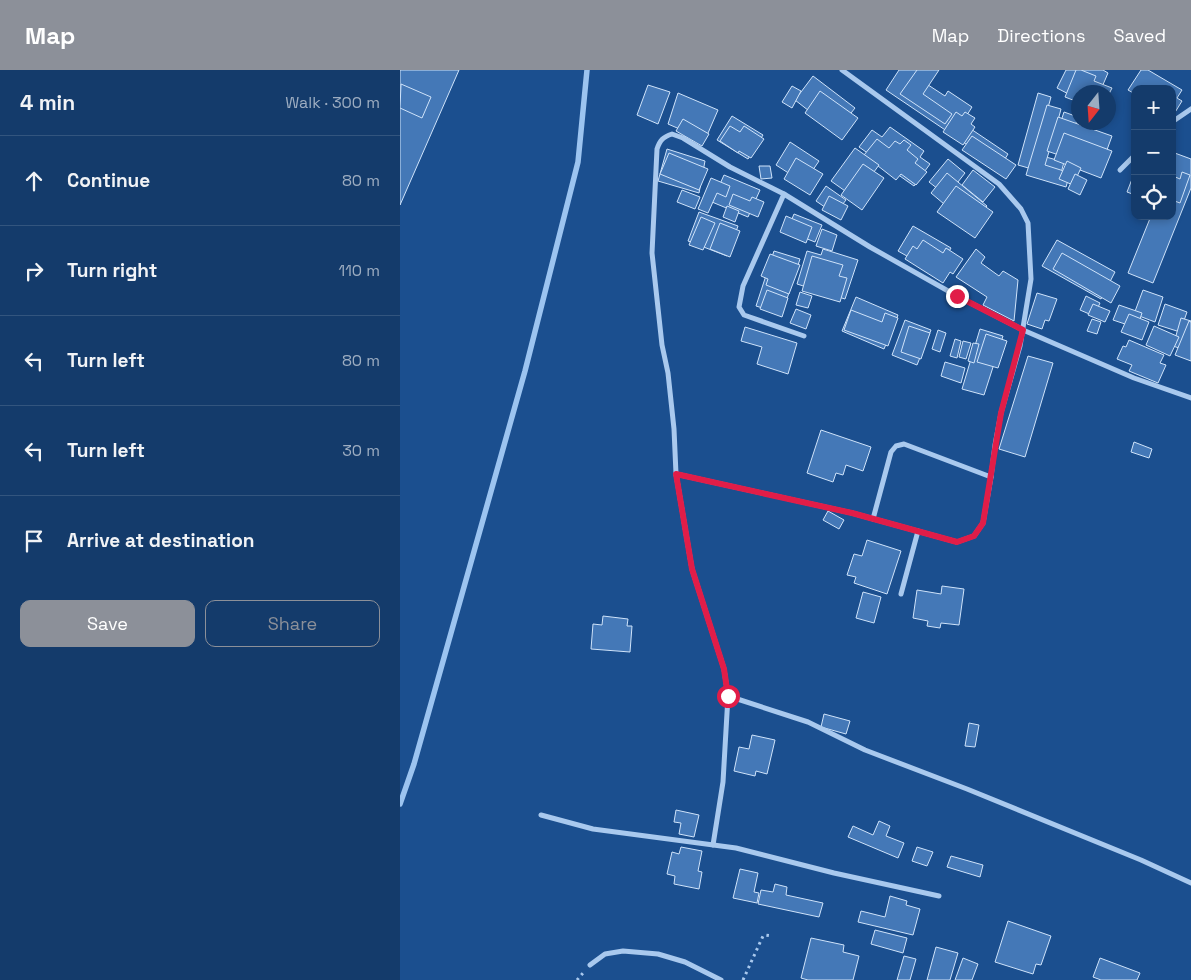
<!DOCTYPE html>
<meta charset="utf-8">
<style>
:root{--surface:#143b6b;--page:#1d4271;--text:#f1f3f6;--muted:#9dadc1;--line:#33557e;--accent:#8c9099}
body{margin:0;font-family:"Space Grotesk",sans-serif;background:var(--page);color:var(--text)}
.controls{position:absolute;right:15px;top:15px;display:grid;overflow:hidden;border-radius:10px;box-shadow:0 2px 8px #0003}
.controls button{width:45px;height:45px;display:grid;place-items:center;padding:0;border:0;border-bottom:1px solid var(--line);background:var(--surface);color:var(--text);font:25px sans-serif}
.compass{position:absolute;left:671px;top:15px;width:45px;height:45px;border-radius:50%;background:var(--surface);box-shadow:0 2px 8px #0003;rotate:197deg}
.stop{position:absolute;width:15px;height:15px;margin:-11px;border:4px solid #e11d48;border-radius:50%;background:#fff}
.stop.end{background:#e11d48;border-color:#fff;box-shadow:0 1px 5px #0008}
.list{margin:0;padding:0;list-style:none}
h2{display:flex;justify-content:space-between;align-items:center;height:65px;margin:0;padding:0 20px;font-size:21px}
h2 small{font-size:16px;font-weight:400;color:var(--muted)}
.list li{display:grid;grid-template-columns:32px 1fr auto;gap:15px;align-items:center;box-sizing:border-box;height:90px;padding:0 20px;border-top:1px solid var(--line)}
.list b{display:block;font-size:19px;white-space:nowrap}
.list em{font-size:16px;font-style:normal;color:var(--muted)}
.actions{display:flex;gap:10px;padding:15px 20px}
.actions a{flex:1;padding:11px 0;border:1px solid var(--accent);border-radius:10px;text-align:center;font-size:18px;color:var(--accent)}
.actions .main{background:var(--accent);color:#fff}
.icon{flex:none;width:28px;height:28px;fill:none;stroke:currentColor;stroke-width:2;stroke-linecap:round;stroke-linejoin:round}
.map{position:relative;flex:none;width:791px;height:910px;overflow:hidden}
header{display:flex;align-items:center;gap:30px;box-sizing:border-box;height:70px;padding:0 25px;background:var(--accent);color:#fff}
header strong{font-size:24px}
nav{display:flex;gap:28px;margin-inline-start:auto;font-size:18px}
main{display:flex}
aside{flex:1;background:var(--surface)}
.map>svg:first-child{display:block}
</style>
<header>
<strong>Map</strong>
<nav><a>Map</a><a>Directions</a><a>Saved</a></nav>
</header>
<main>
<aside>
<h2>4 min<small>Walk · 300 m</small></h2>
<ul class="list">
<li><svg class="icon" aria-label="ahead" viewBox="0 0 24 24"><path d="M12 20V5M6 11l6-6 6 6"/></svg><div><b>Continue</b></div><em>80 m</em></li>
<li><svg class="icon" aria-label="right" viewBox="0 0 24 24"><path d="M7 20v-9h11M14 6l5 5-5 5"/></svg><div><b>Turn right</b></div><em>110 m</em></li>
<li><svg class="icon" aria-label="left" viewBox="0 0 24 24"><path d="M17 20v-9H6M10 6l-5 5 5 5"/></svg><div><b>Turn left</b></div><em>80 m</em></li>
<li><svg class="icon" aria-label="left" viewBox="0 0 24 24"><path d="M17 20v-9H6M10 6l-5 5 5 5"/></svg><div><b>Turn left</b></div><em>30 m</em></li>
<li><svg class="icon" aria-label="arrive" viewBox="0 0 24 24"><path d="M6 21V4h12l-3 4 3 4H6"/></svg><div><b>Arrive at destination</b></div></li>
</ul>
<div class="actions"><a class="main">Save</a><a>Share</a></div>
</aside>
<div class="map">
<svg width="791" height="910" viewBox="0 0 791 910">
<rect width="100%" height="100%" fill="#1b4f8f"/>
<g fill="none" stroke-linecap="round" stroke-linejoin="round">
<path stroke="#9cc4f0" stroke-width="5.5" d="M0,734L14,694L125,301L178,92L187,0"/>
</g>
<g fill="#4478b7" stroke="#cfe3fa">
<path d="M0,0H59L0,135Z"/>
<path d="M499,0H525L519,9L545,26L548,21L572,37L562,53L608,84L600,97L486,20Z"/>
<path d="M517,0H539L523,24L552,44L545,54L500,24Z"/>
<path d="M666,0H703L708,3L702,17L708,19L706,22H678V29L657,18Z"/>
<path d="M676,0H681L696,6L694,11L712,18L708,26V22H678V32L665,27Z"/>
<path d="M741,0H748L782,20L777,28L782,31L774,44L772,43V19H735V24L728,20Z"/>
<path d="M413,6L455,38L436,62L395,30Z"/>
<path d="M1,14L31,27L22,48L0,38Z"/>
<path d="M248,15L270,22L258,54L237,45Z"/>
<path d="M392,16L401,21L392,38L382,32Z"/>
<path d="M420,21L458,48L442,70L405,43Z"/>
<path d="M278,23L318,40L305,70L268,54Z"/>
<path d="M638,23L651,27L635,84L664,92L660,107L618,95Z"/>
<path d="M647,35L661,39L656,58L658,59L656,66L654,65L645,95L670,103L666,117L626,105Z"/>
<path d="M556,42L562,46L565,42L575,48L571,54L575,57L563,75L543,62Z"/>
<path d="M664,42L678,47L673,62L659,57Z"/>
<path d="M332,46L363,65L348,89L317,70Z"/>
<path d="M658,47L712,66L700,99L647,81Z"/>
<path d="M283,49L309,64L302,76L276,61Z"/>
<path d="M330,56L340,62L344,56L364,69L351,88L339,81L338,83L320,71Z"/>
<path d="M490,57L524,81L520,87L530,94L514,116L459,77L472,60L482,67Z"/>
<path d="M664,63L712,81L701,108L654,90Z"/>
<path d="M572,66L616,95L606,109L562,80Z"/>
<path d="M477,69L489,78L495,71L500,74L504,70L511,75L507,80L518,89L515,93L527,102L516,115L501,104L496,110L464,85Z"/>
<path d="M390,72L419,91L404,113L376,95Z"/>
<path d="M455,78L479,95L455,128L431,111Z"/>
<path d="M267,79L305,91L299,123L258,111Z"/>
<path d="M772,82L791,89V118L753,213L728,203L751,146H772Z"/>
<path d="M269,83L308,99L299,120L260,104Z"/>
<path d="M396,88L423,104L410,125L384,109Z"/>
<path d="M548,89L565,103L547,126L529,112Z"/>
<path d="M667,91L681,98L673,115L659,109Z"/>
<path d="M463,94L484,108L462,140L441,125Z"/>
<path d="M359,96H370L372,108L361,109Z"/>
<path d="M573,100L595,117L583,132L562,115Z"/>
<path d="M782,102L790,105L780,133L772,130V109L773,106L780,109Z"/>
<path d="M547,103L587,136L570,156L531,123Z"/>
<path d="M675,104L687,110L680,125L668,119Z"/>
<path d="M734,104H735V125L727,122Z"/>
<path d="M324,105L360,120L348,147L312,132Z"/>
<path d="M311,108L330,116L326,127L317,123L308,143L298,139Z"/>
<path d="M426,116L446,130L435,144L416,131Z"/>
<path d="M556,116L593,142L575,168L537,142Z"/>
<path d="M282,120L300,127L295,139L277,132Z"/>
<path d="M333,124L350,131L352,127L364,132L358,147L329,135Z"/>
<path d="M429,126L448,136L441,150L422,140Z"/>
<path d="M327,136L339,141L335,152L323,147Z"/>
<path d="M299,142L338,156L327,186L288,171Z"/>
<path d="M394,144L422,155L415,172L387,161Z"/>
<path d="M386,146L412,157L406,173L380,162Z"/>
<path d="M301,147L315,153L303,180L289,175Z"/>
<path d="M320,153L340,161L330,187L310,179Z"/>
<path d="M513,156L551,178L537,203L498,181Z"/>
<path d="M422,159L437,165L432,181L416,176Z"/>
<path d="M523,170L543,183L546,178L563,189L553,204L550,202L543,213L505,189L513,176L517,179Z"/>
<path d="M657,170L715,202L701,229L642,196Z"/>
<path d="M423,179L458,190L445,229L397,214L407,181L421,185Z"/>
<path d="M576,179L585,187L581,193L599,206L603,201L618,210L614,251L583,235L587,227L556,207Z"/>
<path d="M374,181L400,189L382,244L356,236Z"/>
<path d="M662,183L720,216L711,233L653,199Z"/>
<path d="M370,184L400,195L389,224L366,215L368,209L361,206Z"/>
<path d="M412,186L443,195L439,206L447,208L440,232L402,221Z"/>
<path d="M367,220L388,228L382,247L360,239Z"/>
<path d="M743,220L763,227L755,252L734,244Z"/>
<path d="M400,222L412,226L408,238L396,235Z"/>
<path d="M637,223L657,229L649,251L645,250L642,259L627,254Z"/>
<path d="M686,226L700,233L694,246L680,240Z"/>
<path d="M456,227L498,245L484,279L442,261Z"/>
<path d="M693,234L710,241L705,252L688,245Z"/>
<path d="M765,234L787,242L780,262L758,255Z"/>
<path d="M719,235L742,243L737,258L713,250Z"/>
<path d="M396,239L411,245L406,259L390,253Z"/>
<path d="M451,240L482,252L485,243L498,248L488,276L444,260Z"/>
<path d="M729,244L749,252L742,270L721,262Z"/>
<path d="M781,248L791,251V270L788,281L773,276Z"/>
<path d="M692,249L701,252L697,264L687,261Z"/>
<path d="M505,250L531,260L517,295L492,285Z"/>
<path d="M789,251L791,252V291L775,285Z"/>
<path d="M509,256L530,263L521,289L501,282Z"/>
<path d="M754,256L779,267L770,286L746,275Z"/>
<path d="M345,257L397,273L388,304L357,294L362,277L341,271Z"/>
<path d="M580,259L603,266L584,325L562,319Z"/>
<path d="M538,260L546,263L540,282L532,279Z"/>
<path d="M586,264L607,271L598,298L577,292Z"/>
<path d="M555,269L561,271L557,288L550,286Z"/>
<path d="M729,270L764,285L760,293L766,295L758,313L729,301L732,295L717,289L723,276L726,277Z"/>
<path d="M563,271L571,273L566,289L559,287Z"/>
<path d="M573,273L579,274L574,293L568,291Z"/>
<path d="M628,286L653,293L625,387L599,379Z"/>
<path d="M545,292L565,298L561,313L541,306Z"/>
<path d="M421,360L471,377L463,401L446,395L443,405L436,403L433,412L407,403Z"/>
<path d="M734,372L752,379L749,388L731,382Z"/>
<path d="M428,441L444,450L439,459L423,450Z"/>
<path d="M467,470L501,481L487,524L454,513L456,507L447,505L454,484L462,486Z"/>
<path d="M542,516L564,519L559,555L541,553L540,558L527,556L528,551L513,548L517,520L541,524Z"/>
<path d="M463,522L481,527L474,553L456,548Z"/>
<path d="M203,546L228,549L227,556H232L230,582L191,579L193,554L202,555Z"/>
<path d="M424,644L450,651L446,664L421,657Z"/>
<path d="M569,653L579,655L575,677L565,676Z"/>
<path d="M352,665L375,670L367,704L356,701L355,706L334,701L339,677L349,679Z"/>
<path d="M276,740L299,745L294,767L279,764L281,753L274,752Z"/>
<path d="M479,751L490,756L486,766L504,773L498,788L448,767L453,756L473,765Z"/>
<path d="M281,777L302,781L298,801L302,802L299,819L274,814L275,806L267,804L272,782L279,784Z"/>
<path d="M517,777L533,782L527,796L512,791Z"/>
<path d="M551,786L583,795L580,807L547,797Z"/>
<path d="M340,799L358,803L354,822L359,823L357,833L333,828Z"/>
<path d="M375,814L387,817L386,825L423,833L419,847L358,834L361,820L373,822Z"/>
<path d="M490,826L507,831L506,835L520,839L513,865L458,852L461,841L485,847Z"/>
<path d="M608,851L651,866L641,895L636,894L633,904L595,892Z"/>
<path d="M475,860L507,868L503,883L471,874Z"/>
<path d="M411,868L444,875L443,882L459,886L453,910H408L401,908Z"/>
<path d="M536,877L558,883L550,910H527Z"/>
<path d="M504,886L516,889L510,910H497Z"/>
<path d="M563,888L578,894L572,910H555Z"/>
<path d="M700,888L740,903L737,910H701L693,907Z"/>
</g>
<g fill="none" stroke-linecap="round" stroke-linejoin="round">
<g stroke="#a9c9ee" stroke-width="3" stroke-dasharray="2.5 4" stroke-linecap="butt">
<path d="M177,910L183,903"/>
<path d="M343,910L363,866L365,865L372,866"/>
</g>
<g stroke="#a9c9ee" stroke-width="5">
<path d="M772,52L791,39"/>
<path d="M720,100L735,85"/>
<path d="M384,124L343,216L339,237L344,245L404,266"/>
<path d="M276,404L452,443L557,472L574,466L583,453L591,407L595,375L601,343L620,276L631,209L628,153L621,139L599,114L442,0"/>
<path d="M473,449L491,382L496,376L504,374L591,407"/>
<path d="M501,524L518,461"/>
<path d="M328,626L408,652L465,680L567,719L741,790L791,813"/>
<path d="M141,745L193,759L336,778L434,803L539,826"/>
<path d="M313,775L323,712L328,626L324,599L292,499L276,404L274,359L268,303L262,275L252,183L257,79C260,70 263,67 272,64L283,68L330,97L384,124L470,177L557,226L623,260L734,308L791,328"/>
<path d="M190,895L205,884L223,881L258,884L285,892L321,910"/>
</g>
</g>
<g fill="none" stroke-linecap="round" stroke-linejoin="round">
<path stroke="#e11d48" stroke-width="6" d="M328,626L324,599L292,499L276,404L452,443L557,472L574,466L583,453L601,343L623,260L557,226"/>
</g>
</svg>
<div class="controls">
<button>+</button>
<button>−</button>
<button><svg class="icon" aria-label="locate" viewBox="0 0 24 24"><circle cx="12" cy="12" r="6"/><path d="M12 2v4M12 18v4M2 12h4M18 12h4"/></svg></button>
</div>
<svg class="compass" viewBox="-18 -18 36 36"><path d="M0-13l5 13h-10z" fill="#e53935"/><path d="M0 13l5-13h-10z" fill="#9dadc1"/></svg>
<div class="stop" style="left:328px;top:626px"></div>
<div class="stop end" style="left:557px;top:226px"></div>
</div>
</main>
